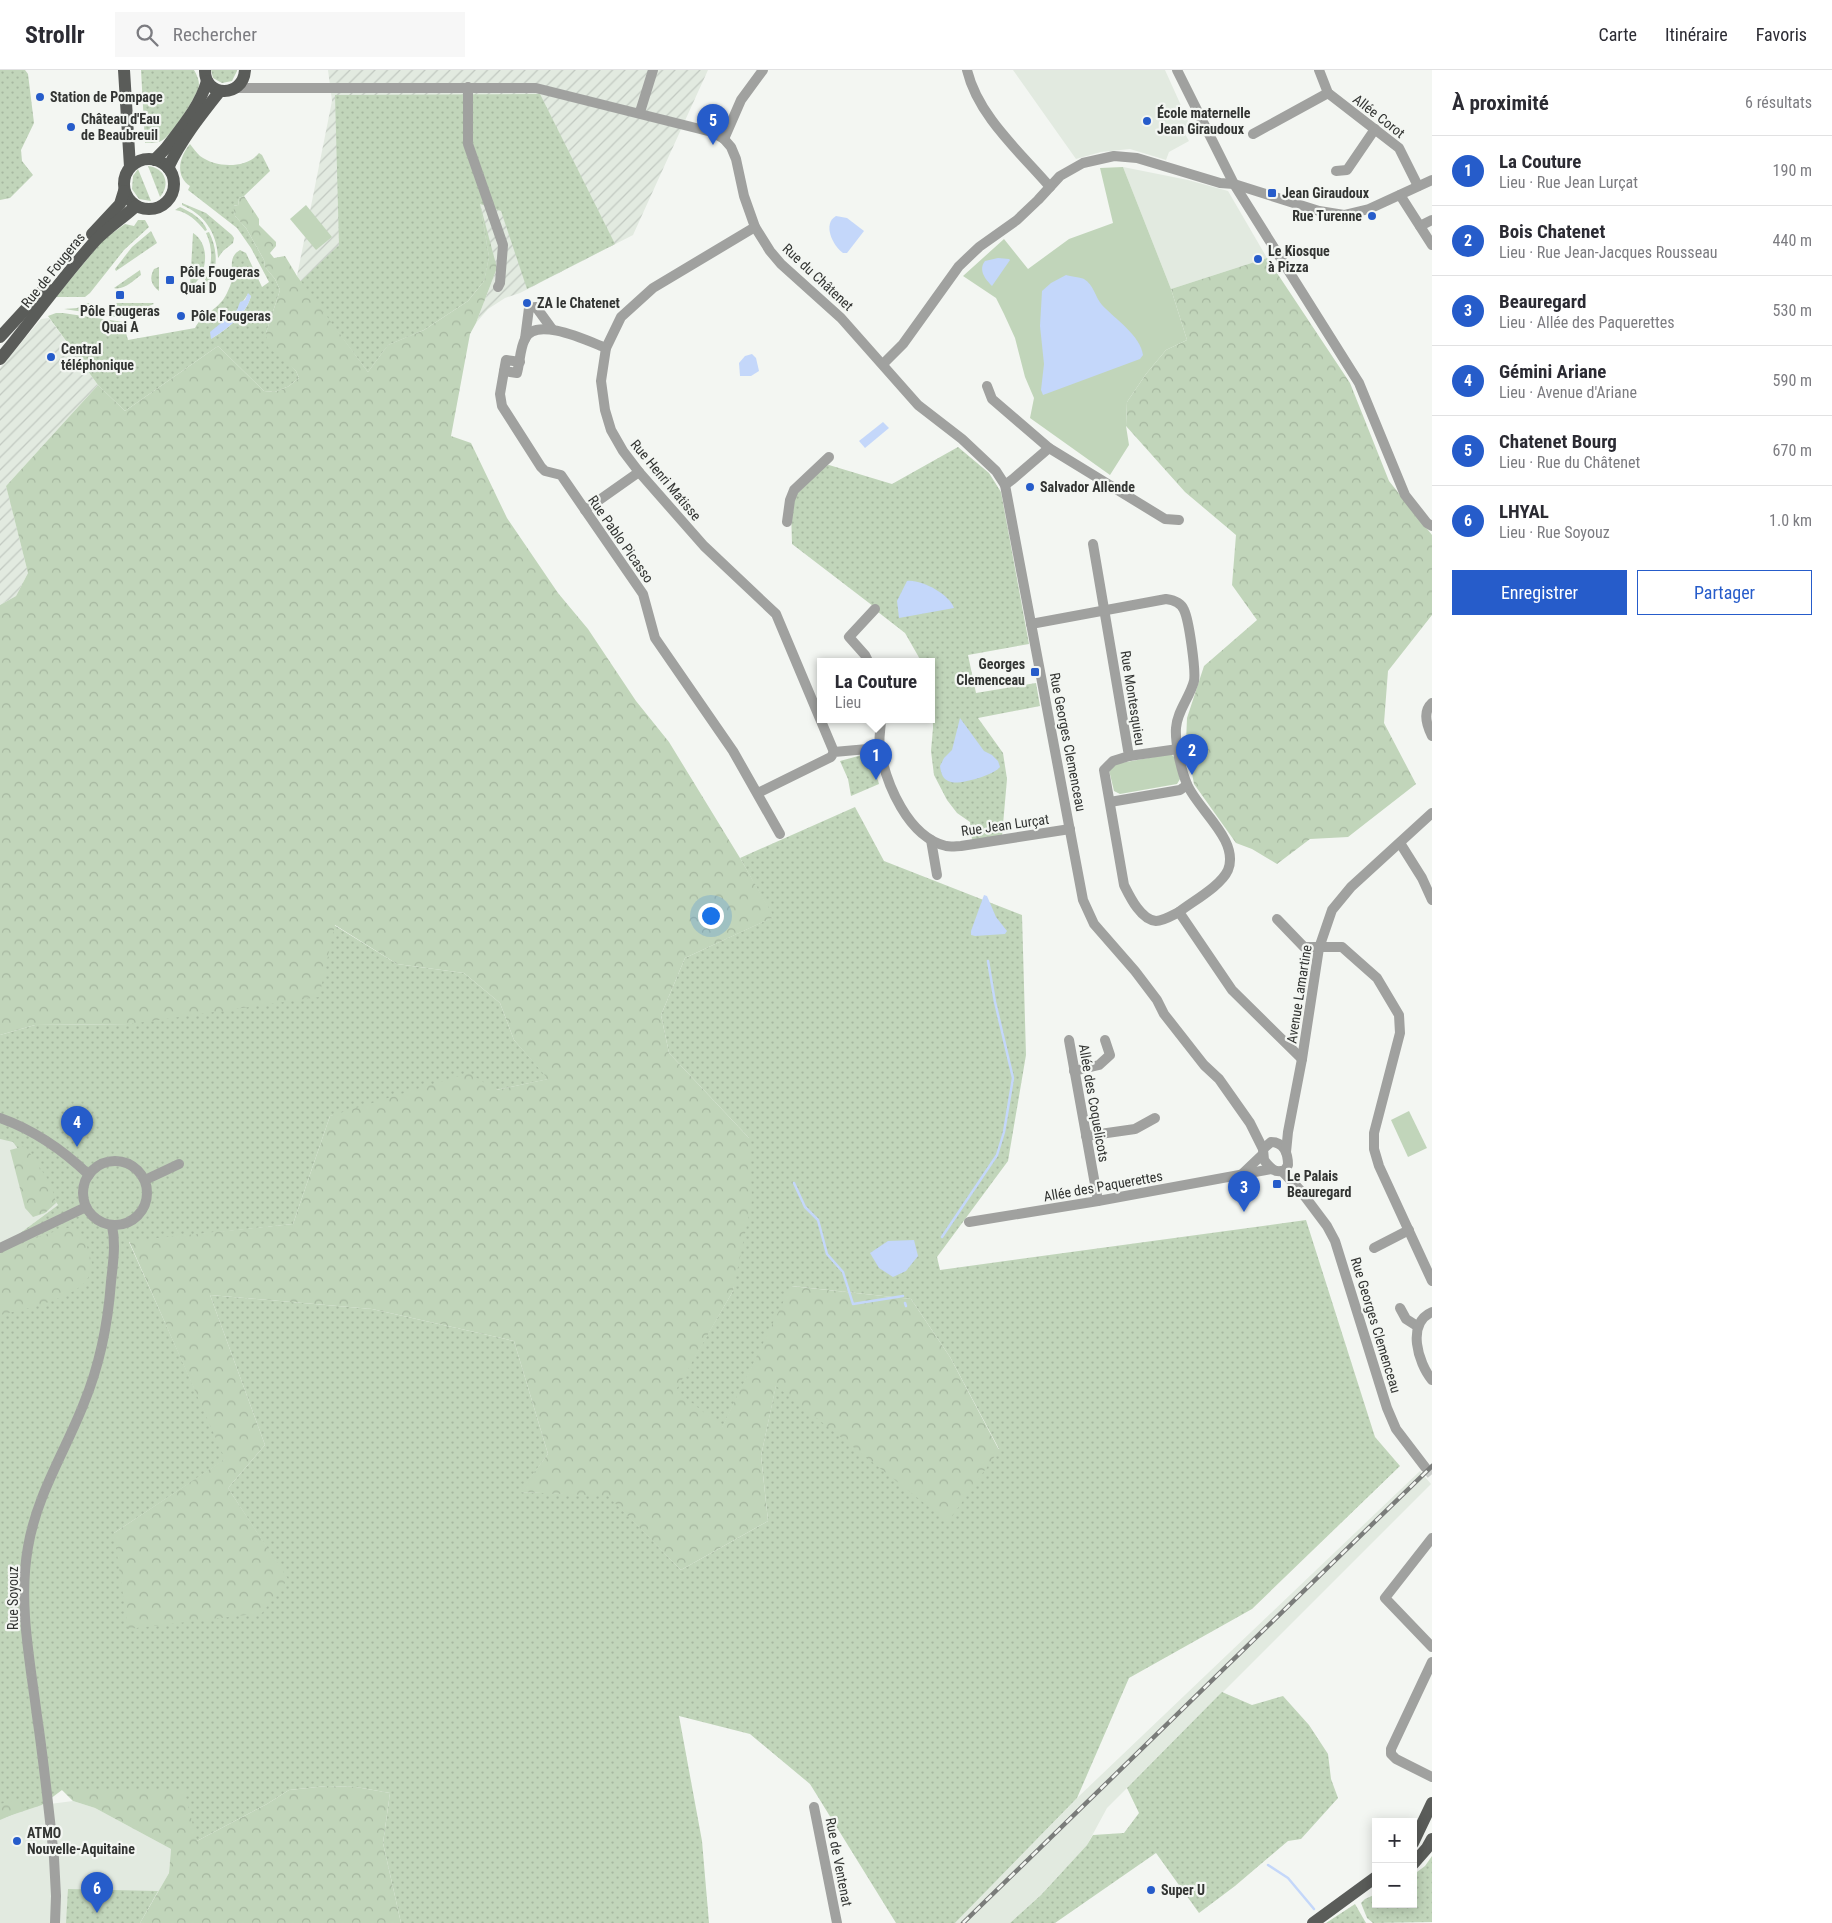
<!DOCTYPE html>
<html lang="fr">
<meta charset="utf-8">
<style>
:root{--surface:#fff;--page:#f7f7f7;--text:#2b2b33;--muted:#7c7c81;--line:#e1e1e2;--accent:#265cca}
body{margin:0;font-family:"Roboto Condensed",sans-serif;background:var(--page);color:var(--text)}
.controls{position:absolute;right:15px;bottom:15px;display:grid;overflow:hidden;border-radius:0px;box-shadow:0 2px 12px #0003}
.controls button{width:45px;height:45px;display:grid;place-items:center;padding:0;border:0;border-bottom:1px solid var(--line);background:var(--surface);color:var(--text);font:25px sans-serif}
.you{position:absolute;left:710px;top:845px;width:18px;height:18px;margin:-12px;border:4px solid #fff;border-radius:50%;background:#1a73e8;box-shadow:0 0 0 8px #1a73e833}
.badge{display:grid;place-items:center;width:32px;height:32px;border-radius:50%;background:var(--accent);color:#fff;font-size:16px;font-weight:700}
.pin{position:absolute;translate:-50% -41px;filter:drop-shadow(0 1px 2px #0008)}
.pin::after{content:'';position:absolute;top:26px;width:18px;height:15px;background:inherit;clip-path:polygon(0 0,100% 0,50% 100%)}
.popup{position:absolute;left:817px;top:588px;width:118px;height:65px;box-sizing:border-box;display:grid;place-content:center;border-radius:0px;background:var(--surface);filter:drop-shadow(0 1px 4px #0005);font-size:16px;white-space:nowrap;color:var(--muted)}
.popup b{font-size:19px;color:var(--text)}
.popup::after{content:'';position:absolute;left:50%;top:100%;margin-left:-10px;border:10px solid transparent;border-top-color:var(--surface)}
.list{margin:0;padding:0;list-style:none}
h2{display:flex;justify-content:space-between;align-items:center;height:65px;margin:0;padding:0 20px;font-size:21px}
h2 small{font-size:16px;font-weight:400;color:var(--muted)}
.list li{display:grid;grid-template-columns:32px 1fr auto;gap:15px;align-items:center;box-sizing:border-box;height:70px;padding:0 20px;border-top:1px solid var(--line)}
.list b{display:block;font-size:19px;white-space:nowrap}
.list p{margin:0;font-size:16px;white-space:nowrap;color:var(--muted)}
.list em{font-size:16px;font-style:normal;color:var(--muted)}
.actions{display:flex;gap:10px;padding:15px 20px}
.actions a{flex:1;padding:11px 0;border:1px solid var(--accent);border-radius:0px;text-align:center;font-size:18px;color:var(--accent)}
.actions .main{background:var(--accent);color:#fff}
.icon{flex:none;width:28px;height:28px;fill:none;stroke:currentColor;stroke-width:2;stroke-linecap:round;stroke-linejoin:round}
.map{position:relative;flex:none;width:1432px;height:1853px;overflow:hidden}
header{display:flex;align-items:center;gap:30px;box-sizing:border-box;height:70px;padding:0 25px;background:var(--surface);border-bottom:1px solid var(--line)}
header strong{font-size:24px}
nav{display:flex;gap:28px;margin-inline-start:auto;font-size:18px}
.search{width:350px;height:45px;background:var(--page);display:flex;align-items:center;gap:12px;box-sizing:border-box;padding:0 18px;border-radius:0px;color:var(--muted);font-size:19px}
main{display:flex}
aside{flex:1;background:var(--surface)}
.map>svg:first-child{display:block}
</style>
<header>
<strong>Strollr</strong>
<div class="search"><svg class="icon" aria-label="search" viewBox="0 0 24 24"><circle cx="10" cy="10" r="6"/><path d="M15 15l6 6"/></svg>Rechercher</div>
<nav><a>Carte</a><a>Itinéraire</a><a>Favoris</a></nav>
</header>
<main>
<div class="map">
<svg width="1432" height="1853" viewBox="0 0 1432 1853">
<defs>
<pattern id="industrial-furrows" width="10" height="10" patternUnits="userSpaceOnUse" patternTransform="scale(1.25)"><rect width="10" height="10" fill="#e2eae0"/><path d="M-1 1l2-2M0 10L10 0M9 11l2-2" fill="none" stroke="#c2c9c1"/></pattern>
<pattern id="grass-dots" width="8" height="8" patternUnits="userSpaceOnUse" patternTransform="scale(1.25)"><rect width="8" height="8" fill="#c1d5ba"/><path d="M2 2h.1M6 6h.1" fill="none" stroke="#a6b7a0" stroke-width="1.8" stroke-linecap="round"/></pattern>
<pattern id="forest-crowns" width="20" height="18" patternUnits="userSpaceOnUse" patternTransform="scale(1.25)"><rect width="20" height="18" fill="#c1d5ba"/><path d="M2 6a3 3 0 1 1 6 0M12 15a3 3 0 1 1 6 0" fill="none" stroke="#a6b7a0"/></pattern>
</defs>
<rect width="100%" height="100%" fill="#f3f6f2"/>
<g fill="#e2eae0">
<path d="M1013,0H1165L1188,51L1184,62L1189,71L1169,82L1166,90L1130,79L1101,82L1076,89Z"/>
<path d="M1123,97L1188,110L1228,121L1267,188L1171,219Z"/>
<path d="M0,1069L13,1071L58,1135L0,1178Z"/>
<path d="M1420,1401L1431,1414L1107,1738L1087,1775L1041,1825L1010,1853H955L1077,1728Z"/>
<path d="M73,1731L95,1738L171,1779L169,1803L140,1853H0V1749L42,1735Z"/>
</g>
<g fill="url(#industrial-furrows)">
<path d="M328,0H708L633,165L520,223L505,228L488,239L476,253L497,198L368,302L297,206L332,31Z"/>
<path d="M49,248L98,315L6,416L28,503L16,526L0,535V298L41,249Z"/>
</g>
<g fill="url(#grass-dots)" fill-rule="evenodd">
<path d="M0,0H25L28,4L34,53L21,80L22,91L33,105L10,128L0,130Z"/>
<path d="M141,0H194C197,5 199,10 199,15C198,25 170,68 161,71C157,73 150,73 145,73Z"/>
<path d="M211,0H237V1L232,11L222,13L213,8Z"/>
<path d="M540,24L615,174L527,219L501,141L480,134L489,187L484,211L468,231L424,260L388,275L368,302L300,212L339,175L335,25Z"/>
<path d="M190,74C193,78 197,83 200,86C216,98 246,99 259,83L262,85L270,101L244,126L239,128L238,136L234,135L235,146L246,158L264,190L265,197L275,209L280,220L266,263L287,292L296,301L299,308L289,316L275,322L264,321L218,276L125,341L98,315L48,246L56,243H63L123,252L128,270L195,258C203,243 220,239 227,223C229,218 232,213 232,208C233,197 228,187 240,180L246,183L262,217L269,212L251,178L237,158L188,120L190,116C174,105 180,86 190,74ZM248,224L251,226C246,245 227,259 211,269L237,240Z"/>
<path d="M148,96C165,98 171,114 160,127Z"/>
<path d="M138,99L151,131L139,129L132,119L133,106Z"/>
<path d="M182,133L206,143L232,165L234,168L233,173L223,181L218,188C217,163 205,145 182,135Z"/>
<path d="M180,137C191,142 203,149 207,160L205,161C197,151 188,142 175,140Z"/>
<path d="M138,150H145L149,157L124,180L90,223L85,227H56L103,170L125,154L134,156Z"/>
<path d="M151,161L157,173L116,201L115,199L132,177Z"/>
<path d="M209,162C219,181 219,208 201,221L198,220C212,204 215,182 206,163Z"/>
<path d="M193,163C211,174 208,207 190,217Z"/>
<path d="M159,197V221C151,215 149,208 154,199Z"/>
<path d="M140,200L141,205C134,210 123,221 114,218Z"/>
<path d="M88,233L105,238L104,245L64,239L77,238Z"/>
<path d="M110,233H153L154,234C142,240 122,239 110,233Z"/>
<path d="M108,238L133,243L152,242L125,248L106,246Z"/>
<path d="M958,377L989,403L1001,422L1029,574L968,585L976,623L1036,613L1040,636L978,648L1003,683L1007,709L1002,766L972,770L970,752L957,743L947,730L934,705L931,681L933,658L931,591H921L905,563L878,542L873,536L792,474L791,439L796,425L824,396L829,395L892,414Z"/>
<path d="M862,685L875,687L879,694L874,696L879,714L851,726L848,709L840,691Z"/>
<path d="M855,737L884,791L1022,845L1026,985L1008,1091L937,1187L940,1200L1306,1150L1375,1367L1400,1396L1252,1539L1129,1608L1077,1728L955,1853H896L810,1714L750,1664L679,1646L702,1771L709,1853H401L383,1773L390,1723L356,1717L327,1716L289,1720L267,1734L197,1771L62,1720L42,1735L0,1749V1178L58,1135L13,1072L0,1069V965L35,955L130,954L334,855L397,894L464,903L500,933L514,970L549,1009L496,1020L330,1046L293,1154L129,1172L226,1389L114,1463L287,1509L228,1418L265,1375L210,1225L372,1239L514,1271L548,1384L520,1422L608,1425L681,1500L768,1451L761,1386L776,1315L999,1379L950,1287L911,1229L792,1216L722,1358L675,1320L733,1221L749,1068L669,983L661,945L685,888L773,847L740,788Z"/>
<path d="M1222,1622L1252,1635L1283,1626L1309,1655L1328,1684L1331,1709L1338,1728L1301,1769L1288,1771L1235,1816L1199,1843L1156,1783L1055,1853H1010L1041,1825L1087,1775L1093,1765L1124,1763L1139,1743L1127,1718Z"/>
<path d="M1432,1786V1852L1373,1853L1367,1848L1361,1833L1365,1829L1376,1824V1834H1413V1805L1425,1796Z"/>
<path d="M68,1819L158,1821L140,1853H66Z"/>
<path d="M1355,1834L1366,1853H1326Z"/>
</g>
<g fill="url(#forest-crowns)">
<path d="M244,126L259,149V155L276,172V176L270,183L274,188L285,186L297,206L368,302L388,275L424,260L468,231L484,211L489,187L480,134L497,198L476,253L470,264L451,366L471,373L507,448L558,523L588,559L636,631L669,672L740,788L774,847L685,888L661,945L669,983L749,1068L752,1130L733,1221L676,1320L722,1357L791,1216L911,1229L950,1287L999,1380L948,1452L776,1316L761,1386L768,1451L681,1500L608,1426L519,1422L548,1384L514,1271L372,1239L210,1225L265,1375L228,1418L288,1509L262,1543L128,1559L114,1463L225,1389L129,1171L293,1154L330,1046L469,1003L496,1020L548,1009L514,970L500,933L464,903L397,894L335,855L319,927L130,954L35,955L0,965V535L16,526L28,503L6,416L98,315L125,341L218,276L264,321L275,322L289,316L299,308L296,301L268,277L266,263L280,220L275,209L265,197L264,190L246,158L235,146L233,135L238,136L239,128Z"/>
<path d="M1267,188L1350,313L1389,411L1432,465V545L1388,601L1384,653L1416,714L1348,767L1310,769L1277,794L1252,779L1236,773L1194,714L1186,672L1187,648L1204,596L1257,550L1232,515L1236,465L1185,422L1126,356L1127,332L1146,304L1166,280L1187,270L1171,219Z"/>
<path d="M25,1076L51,1114L56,1133L45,1143L33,1147L25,1138L10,1080Z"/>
<path d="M73,1157L85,1170L93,1197C91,1201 89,1207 86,1211C71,1229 23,1240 0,1245V1184C24,1172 47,1162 73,1157Z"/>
<path d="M327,1716L356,1717L390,1723L383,1773L401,1853H140L169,1803L171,1779L95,1738L73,1731L62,1720H184L197,1771L267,1734L289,1720Z"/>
<path d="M20,1729L23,1740L0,1750V1734Z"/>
</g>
<g fill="#c1d5ba">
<path d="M1123,97L1171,219L1187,270L1166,280L1146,304L1127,332L1126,356L1129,375L1110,405L1030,348L1034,328L1025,307L1015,268L1004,244L996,228L963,206L1004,169L1028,199L1069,169L1113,153L1100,98Z"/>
<path d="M306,135L332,167L316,180L290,149Z"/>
<path d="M1165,685H1172L1177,690L1180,709L1177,714L1120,724L1114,721L1109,700L1115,694Z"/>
<path d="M1409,1041L1427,1078L1408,1087L1391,1050Z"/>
</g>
<g fill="#c4d7fa">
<path d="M836,146L847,148L864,161L847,183H843C833,176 822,154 836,146Z"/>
<path d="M998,188L1009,189L1010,190L992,216C985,209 978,200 985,191Z"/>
<path d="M1066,205C1070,206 1082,208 1084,209C1094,215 1095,227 1102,235C1114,248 1141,266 1143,285L1140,289L1043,325L1041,320L1044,294L1040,256L1042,221L1051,213Z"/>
<path d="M248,223L251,226C246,245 227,259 211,269L210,262L237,240L240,232L245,230Z"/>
<path d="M752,284L756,288L759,301L751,306H740L739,293L745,286Z"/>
<path d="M883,352L889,358L865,378L859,371Z"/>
<path d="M907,511C921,509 949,524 954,538L899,548L897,531Z"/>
<path d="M960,648L984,681L992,685L998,691L1000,697C994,705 960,715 951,712C943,710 941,704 940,696L944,688L952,680Z"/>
<path d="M984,825L987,826L996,847L1007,861L1005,864L975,866L971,865V861Z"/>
<path d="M914,1170L918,1186L906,1201L893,1207L879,1198L870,1183L888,1171Z"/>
</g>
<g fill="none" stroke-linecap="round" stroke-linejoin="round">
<g stroke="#c4d7fa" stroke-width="2.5">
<path d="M794,1113L805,1137L818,1150L827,1184L843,1202L853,1234L903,1226"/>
<path d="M942,1167L997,1085L1004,1062L1013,1008L995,932L988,891"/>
<path d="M905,1233L906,1236"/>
<path d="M1268,1795L1288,1808L1314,1839"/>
</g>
<path stroke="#cccfcc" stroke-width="10" stroke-dasharray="10 5" stroke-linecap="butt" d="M1425,1397L1432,1405"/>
<g stroke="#a0a19f" stroke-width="10">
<path d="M967,0C978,46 1020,82 1050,117"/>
<path d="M1177,0L1234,114L1359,313L1405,425L1427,453L1432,456"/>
<path d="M1319,0L1328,23L1399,78L1418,116"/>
<path d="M468,17V74L503,175L500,213L498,217"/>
<path d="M235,18H536L712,62L724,69L731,77L736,89L744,126L755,157L770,181L781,194L841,248L918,335L962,369L996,401L1005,415L1083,830L1094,854L1135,901L1157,930L1164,944L1204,995L1219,1009L1250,1053L1263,1079"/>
<path d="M640,42L653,0"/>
<path d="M1253,64L1328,23"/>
<path d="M724,69L741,30L763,0"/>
<path d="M1336,101L1347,100L1375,59"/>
<path d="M1400,125L1432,175"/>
<path d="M1420,156L1432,150"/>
<path d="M755,157L653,218L621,247L606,278L601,311L605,340L611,360L623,381L639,402L704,476L776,544L834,682"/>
<path d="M525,269L529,238L536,237L552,259"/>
<path d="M606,278C590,272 535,245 525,269C520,278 520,292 517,303L504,301L500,324L502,336L541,397L545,401L561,405L643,524L655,568L733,681L780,764"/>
<path d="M883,294L903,274L959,196L979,177L1017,150L1038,130L1060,106L1083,93L1114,86L1137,88L1220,113L1234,114L1319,141L1344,145L1369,139L1432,110"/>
<path d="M504,301L506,290L520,292"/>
<path d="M987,316L992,329L1049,378L1165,449L1179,450"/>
<path d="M1005,415L1013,409L1049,378"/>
<path d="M585,440L639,402"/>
<path d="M787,452L790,430L794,420L829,387"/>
<path d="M1093,474L1129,686L1113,691L1104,700L1124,815C1130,827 1141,850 1156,851C1163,851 1173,845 1179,842"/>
<path d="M1031,554L1166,529C1173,530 1181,532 1184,540C1189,550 1196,601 1194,611C1190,627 1177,641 1176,658C1175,673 1181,700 1187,714C1197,739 1240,770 1228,800C1221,816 1193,831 1179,842L1232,920L1302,989"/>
<path d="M868,591L865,585L849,567L875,539"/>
<path d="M1432,633C1422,642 1427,656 1432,666"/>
<path d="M881,649C881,658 878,670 880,679C886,714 908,767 946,776C951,777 957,776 961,776L1070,759"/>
<path d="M1129,686L1178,679"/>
<path d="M758,723L831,687L834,682L879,678"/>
<path d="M1110,732L1180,720L1187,715"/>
<path d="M931,770L937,805"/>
<path d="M1400,773L1422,808L1432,830"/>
<path d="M1277,849L1304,877H1342L1377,908L1399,945L1400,963L1374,1063V1079L1379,1096L1432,1211"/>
<path d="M1069,970L1098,1131"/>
<path d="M1074,1001L1099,995L1110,985L1105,970"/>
<path d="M0,1048C34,1060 63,1080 89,1105"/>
<path d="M1086,1066L1135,1059L1155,1048"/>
<path d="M1271,1072C1284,1072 1288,1084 1288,1095L1285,1100C1275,1104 1270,1098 1264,1090L1263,1079Z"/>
<path d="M1286,1082L1288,1062L1302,989L1319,878L1332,840L1351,817L1432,743"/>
<circle cx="115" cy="1123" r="32"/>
<path d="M1282,1101L1300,1120L1327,1156L1335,1171L1387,1338L1396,1359L1425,1397"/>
<path d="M1241,1105L1262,1085"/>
<path d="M145,1110L179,1094"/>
<path d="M969,1152L1098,1131L1272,1099"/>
<path d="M0,1178L86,1137"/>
<path d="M1374,1178L1409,1160"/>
<path d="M1400,1238L1406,1249L1417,1256"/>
<path d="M1432,1242C1406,1253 1418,1293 1432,1310"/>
<path d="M1432,1468L1385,1528L1432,1577"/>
<path d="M1432,1592L1391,1679V1684L1396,1689L1432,1707"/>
<path d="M814,1737L837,1853"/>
<path d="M55,1853L56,1826L54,1788C49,1741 44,1693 37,1646C30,1590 18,1533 28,1477C37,1424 65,1382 84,1333C100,1294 108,1253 111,1212C113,1193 116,1174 112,1156"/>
</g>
<g stroke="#5a5c59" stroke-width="12">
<path d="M124,0L130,97"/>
<path d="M205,0C204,27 243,29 245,0"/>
<circle cx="149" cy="114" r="25"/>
<path d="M155,90C158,85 162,83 166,78C181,58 200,36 207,11"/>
<path d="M168,98C181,70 201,45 220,21"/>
<path d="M92,164L120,134L124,121"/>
<path d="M0,267L46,217"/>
<path d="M0,289C32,250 61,209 95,171C107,158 123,148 136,136"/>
<path d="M1413,1773L1432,1733"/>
<path d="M1413,1794L1427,1778L1432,1769"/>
<path d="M1313,1853L1376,1807"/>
</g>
<g stroke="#7a7c7a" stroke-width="4.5">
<path id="rail" d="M963,1853L1432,1396"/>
</g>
<use href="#rail" stroke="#f3f6f2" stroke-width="2.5" stroke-dasharray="8" stroke-linecap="butt"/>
</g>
<g fill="#265cca" stroke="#f3f6f2" stroke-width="2">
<circle cx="40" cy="27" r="5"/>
<circle cx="1147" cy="51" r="5"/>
<circle cx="71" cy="57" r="5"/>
<rect x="1267" y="118" width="10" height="10" rx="2.5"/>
<circle cx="1372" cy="146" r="5"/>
<circle cx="1258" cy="189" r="5"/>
<rect x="165" y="205" width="10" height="10" rx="2.5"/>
<rect x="115" y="220" width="10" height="10" rx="2.5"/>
<circle cx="527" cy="233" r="5"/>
<circle cx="181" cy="246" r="5"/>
<circle cx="51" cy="287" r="5"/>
<circle cx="1030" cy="417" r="5"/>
<rect x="1030" y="597" width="10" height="10" rx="2.5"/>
<rect x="1272" y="1109" width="10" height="10" rx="2.5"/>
<circle cx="17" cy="1771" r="5"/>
<circle cx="1151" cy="1820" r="5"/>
</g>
<g text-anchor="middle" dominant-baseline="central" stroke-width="4.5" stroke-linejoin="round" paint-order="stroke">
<g font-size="14" font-weight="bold" fill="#323432" stroke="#f3f6f2" text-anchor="start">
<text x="50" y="27">Station de Pompage</text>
<text x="1157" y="43">École maternelle<tspan x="1157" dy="16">Jean Giraudoux</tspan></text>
<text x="81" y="49">Château d'Eau<tspan x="81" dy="16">de Beaubreuil</tspan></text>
<text x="1282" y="123">Jean Giraudoux</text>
<text x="1362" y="146" text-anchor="end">Rue Turenne</text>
<text x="1268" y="181">Le Kiosque<tspan x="1268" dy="16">à Pizza</tspan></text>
<text x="180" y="202">Pôle Fougeras<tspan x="180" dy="16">Quai D</tspan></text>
<text x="537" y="233">ZA le Chatenet</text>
<text x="120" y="241" text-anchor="middle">Pôle Fougeras<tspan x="120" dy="16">Quai A</tspan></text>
<text x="191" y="246">Pôle Fougeras</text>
<text x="61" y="279">Central<tspan x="61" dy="16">téléphonique</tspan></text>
<text x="1040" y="417">Salvador Allende</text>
<text x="1025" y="594" text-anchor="end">Georges<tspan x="1025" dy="16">Clemenceau</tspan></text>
<text x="1287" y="1106">Le Palais<tspan x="1287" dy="16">Beauregard</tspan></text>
<text x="27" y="1763">ATMO<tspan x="27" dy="16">Nouvelle-Aquitaine</tspan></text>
<text x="1161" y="1820">Super U</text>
</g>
<g font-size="14" fill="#323432" stroke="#f3f6f2">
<text transform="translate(1379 46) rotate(38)">Allée Corot</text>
<text transform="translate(53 200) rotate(-51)">Rue de Fougeras</text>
<text transform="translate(818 207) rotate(43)">Rue du Châtenet</text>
<text transform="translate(666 410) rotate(50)">Rue Henri Matisse</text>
<text transform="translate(621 469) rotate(55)">Rue Pablo Picasso</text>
<text transform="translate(1133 628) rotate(81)">Rue Montesquieu</text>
<text transform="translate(1068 672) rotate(79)">Rue Georges Clemenceau</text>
<text transform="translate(1005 755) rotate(-8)">Rue Jean Lurçat</text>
<text transform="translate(1299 924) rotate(-81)">Avenue Lamartine</text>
<text transform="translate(1094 1033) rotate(80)">Allée des Coquelicots</text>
<text transform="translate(1103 1116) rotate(-10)">Allée des Paquerettes</text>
<text transform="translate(1376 1255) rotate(73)">Rue Georges Clemenceau</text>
<text transform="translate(13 1528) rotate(-90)">Rue Soyouz</text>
<text transform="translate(839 1792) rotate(79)">Rue de Ventenat</text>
</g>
</g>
</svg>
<div class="controls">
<button>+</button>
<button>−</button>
</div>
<div class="you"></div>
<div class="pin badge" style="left:876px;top:710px">1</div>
<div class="popup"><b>La Couture</b>Lieu</div>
<div class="pin badge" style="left:1192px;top:705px">2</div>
<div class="pin badge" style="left:1244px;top:1142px">3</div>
<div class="pin badge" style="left:77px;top:1077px">4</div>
<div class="pin badge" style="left:713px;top:75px">5</div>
<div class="pin badge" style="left:97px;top:1843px">6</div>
</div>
<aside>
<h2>À proximité<small>6 résultats</small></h2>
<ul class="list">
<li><span class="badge">1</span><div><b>La Couture</b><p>Lieu · Rue Jean Lurçat</p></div><em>190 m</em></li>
<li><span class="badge">2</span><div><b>Bois Chatenet</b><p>Lieu · Rue Jean-Jacques Rousseau</p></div><em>440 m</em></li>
<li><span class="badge">3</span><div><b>Beauregard</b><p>Lieu · Allée des Paquerettes</p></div><em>530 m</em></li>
<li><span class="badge">4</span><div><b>Gémini Ariane</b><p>Lieu · Avenue d'Ariane</p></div><em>590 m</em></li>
<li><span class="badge">5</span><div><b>Chatenet Bourg</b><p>Lieu · Rue du Châtenet</p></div><em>670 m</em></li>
<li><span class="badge">6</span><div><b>LHYAL</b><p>Lieu · Rue Soyouz</p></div><em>1.0 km</em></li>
</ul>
<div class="actions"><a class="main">Enregistrer</a><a>Partager</a></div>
</aside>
</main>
